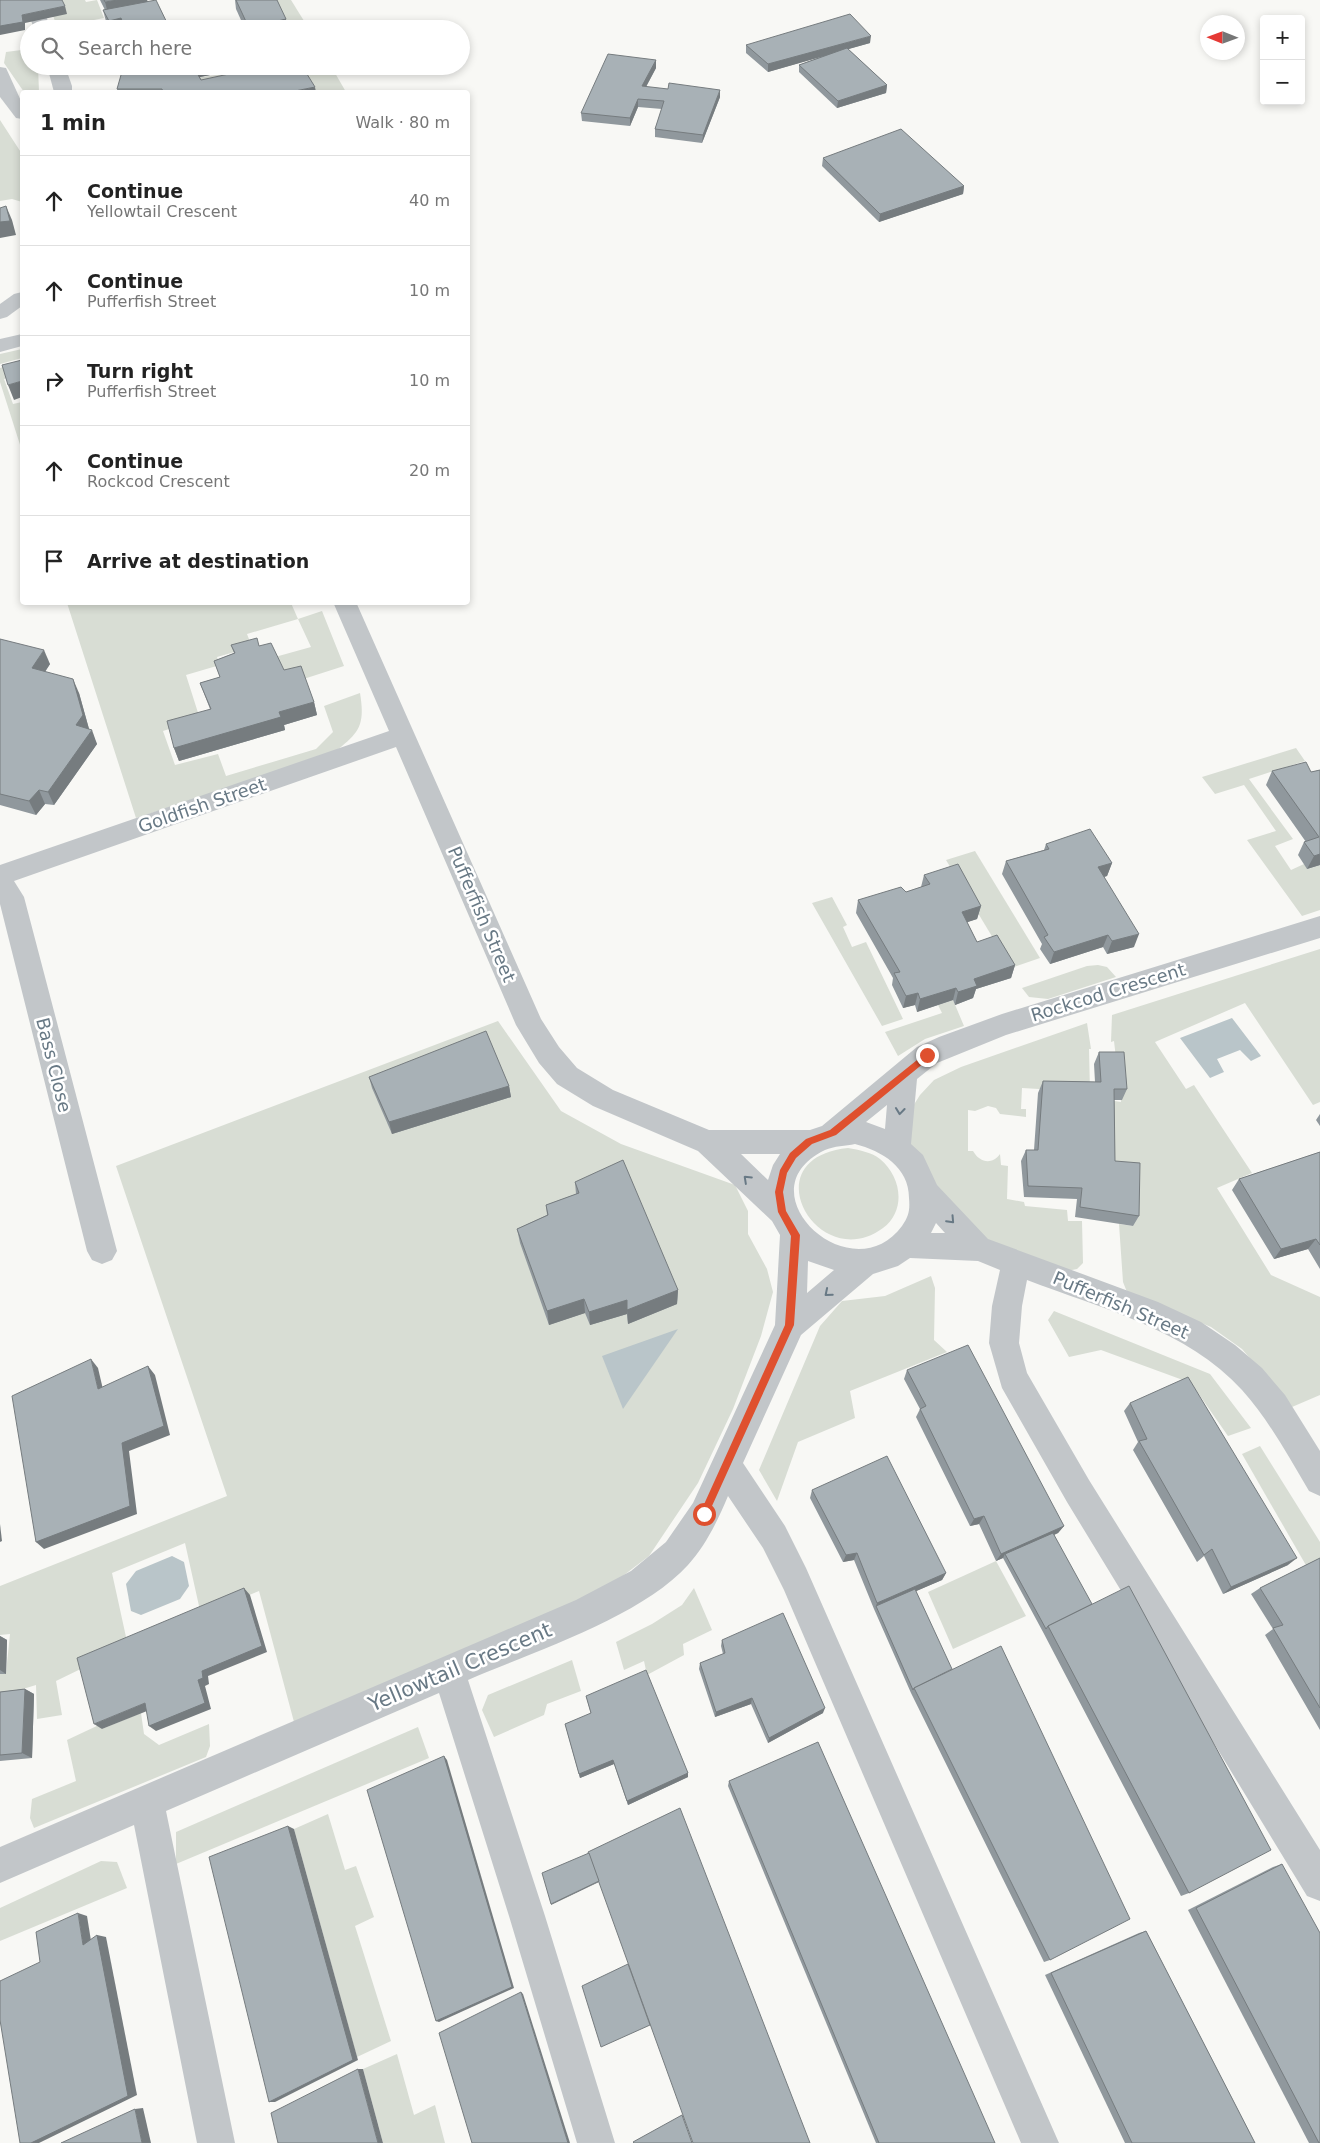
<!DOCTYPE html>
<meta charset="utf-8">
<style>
:root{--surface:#fff;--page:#f2f2f2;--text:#222;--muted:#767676;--line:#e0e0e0}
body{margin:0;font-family:"DejaVu Sans",sans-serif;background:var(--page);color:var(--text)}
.controls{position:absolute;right:15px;top:15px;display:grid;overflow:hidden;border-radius:5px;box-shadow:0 2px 8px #0003}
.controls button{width:45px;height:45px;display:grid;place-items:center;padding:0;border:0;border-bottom:1px solid var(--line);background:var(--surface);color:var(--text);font:25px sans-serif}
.compass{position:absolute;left:1200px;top:15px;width:45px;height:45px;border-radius:50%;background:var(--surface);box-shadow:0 2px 8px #0003;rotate:271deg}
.stop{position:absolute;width:15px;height:15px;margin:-11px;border:4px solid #df502e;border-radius:50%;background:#fff}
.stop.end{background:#df502e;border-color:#fff;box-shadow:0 1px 5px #0008}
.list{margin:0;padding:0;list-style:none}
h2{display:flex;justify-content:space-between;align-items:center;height:65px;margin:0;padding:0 20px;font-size:21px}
h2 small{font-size:16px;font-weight:400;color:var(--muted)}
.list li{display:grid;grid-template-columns:32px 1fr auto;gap:15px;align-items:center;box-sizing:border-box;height:90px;padding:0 20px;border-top:1px solid var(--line)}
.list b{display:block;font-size:19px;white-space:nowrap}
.list p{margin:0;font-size:16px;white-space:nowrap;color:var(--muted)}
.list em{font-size:16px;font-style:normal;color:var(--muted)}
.icon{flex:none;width:28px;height:28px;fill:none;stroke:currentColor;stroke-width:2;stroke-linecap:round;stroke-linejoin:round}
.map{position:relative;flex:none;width:1320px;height:2143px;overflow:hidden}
.search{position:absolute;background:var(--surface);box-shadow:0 2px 8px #0003;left:20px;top:20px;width:450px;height:55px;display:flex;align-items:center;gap:12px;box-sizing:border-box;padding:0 18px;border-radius:28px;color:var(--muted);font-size:19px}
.panel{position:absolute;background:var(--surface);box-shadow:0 2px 8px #0003;left:20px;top:90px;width:450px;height:515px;border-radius:5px}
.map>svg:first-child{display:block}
</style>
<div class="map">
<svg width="1320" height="2143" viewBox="0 0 1320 2143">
<rect width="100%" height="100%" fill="#f8f8f5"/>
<g fill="#d8ddd4">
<path d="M47,0H85L86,2L97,0L104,18L79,23L80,26L99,21L103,29H58Z"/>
<path d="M274,0H291L309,29H287Z"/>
<path d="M29,49V66H38L39,92H24L4,63L6,52Z"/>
<path d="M231,66H331L346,92H214L195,78L234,73Z"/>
<path d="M0,120L22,154V202L12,199L0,201Z"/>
<path d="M22,349V358L0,364V354Z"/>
<path d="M22,362V374L4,379L13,404L22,402V451L0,382V368Z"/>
<path d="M67,603H291L298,619L322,611L344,666L288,684L275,657L311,647L298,619L247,634L252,647L217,657L220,665L186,675L200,719L163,731L175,765L218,754L226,776L316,749L333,732L324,706L360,693C366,729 357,734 331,755L136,818Z"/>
<path d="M1296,748L1305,761L1249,779L1293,839L1275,846L1291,870L1304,864L1308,869L1320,865V910L1302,916L1247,840L1276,831L1244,785L1215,794L1202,777Z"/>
<path d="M975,851L1040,958L1011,968L946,860Z"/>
<path d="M832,897L847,925L843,927L852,947L866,942L903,1019L882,1026L812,903Z"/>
<path d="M1320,949V1102L1313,1105L1245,1003L1155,1042L1186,1089L1194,1085L1252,1173L1217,1188L1271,1275L1320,1297V1395L1292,1407L1242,1349L1211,1327L1127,1292L1123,1282L1119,1224L1133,1226L1109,1172L1108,1100L1121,1102L1114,1041L1111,1042L1112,1015Z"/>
<path d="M1098,965L1107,967L1116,977L1048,999L1029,997L1022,988L1087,966Z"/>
<path d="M953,1000L964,1026L925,1039L898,1056L885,1032L942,1013L938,1005Z"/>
<path d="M498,1021L561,1111L621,1144L735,1185L748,1211V1234L767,1269L773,1292L761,1336L733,1409L698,1483L649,1556L582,1607L294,1722L259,1591L201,1615L185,1543L112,1573L128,1646L56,1681L62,1715L37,1719L36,1685L0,1696V1674L6,1673L10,1634L0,1635V1586L227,1496L116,1166Z"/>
<path d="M1087,1023L1091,1049H1089L1090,1092L1022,1088L1021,1109H1026V1117L1000,1114L996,1108L988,1106L975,1111L968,1110V1151H973C980,1163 992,1165 1000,1154L1001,1165L1008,1166L1007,1199L1024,1202L1025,1206L1067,1210L1068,1221H1082L1083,1263L1077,1269L1067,1271L972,1234L953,1222L911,1147L907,1132L908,1114L920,1095L934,1080L961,1067Z"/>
<path d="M848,1148C859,1150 871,1152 880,1159C901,1176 907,1210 883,1228C818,1276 750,1158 848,1148Z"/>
<path d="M931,1276L935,1288L934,1340L947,1352L850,1391L855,1418L798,1442L777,1501L759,1470L820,1326L842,1301L885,1296Z"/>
<path d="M1054,1311L1210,1374L1251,1428L1228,1436L1191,1383L1101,1350L1069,1357L1048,1320Z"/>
<path d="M1260,1446L1320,1542V1559L1307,1567L1242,1454Z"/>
<path d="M996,1561L1026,1616L953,1649L928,1592Z"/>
<path d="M694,1588L712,1630L683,1644L684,1655L647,1675L644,1661L624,1670L616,1642L652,1624L682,1605Z"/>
<path d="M572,1660L581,1691L547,1704L544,1715L494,1737L482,1710L488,1695Z"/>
<path d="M141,1713L144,1734L159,1745L209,1724L210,1746L206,1757L34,1828L30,1818L32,1799L76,1781L67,1740L101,1724L102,1729Z"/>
<path d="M418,1727L429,1758L176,1864V1832Z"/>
<path d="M328,1814L345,1870L356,1866L374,1917L355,1926L391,2041L357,2057L294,1829Z"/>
<path d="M101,1861L117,1862L127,1888L0,1941V1908Z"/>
<path d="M397,2054L414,2115L435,2105L445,2143H383L363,2069Z"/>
</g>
<g fill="#b9c5c9">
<path d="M1232,1018L1261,1056L1251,1061L1240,1050L1217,1059L1224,1072L1210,1078L1180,1038Z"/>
<path d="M678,1329L623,1409L602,1356Z"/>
<path d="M172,1556L184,1562L189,1586L180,1599L141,1615L131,1611L126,1584L136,1571Z"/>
</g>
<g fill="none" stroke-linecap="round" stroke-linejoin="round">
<g fill="#c2c6c9" fill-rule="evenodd">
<path d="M24,0H40L51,29H34Z"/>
<path d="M47,66H65L72,86V92H54Z"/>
<path d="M0,67L6,68L22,103V119L16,118L0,97Z"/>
<path d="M22,292V306L7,317L0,319V304L14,294Z"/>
<path d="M22,334V346L0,352V339Z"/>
<path d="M333,602H356L541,1019L559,1047L577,1068L613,1090L709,1130H810L822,1126L917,1047L939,1037L1002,1014L1320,916V938L1006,1035L937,1063L917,1079L911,1144L923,1155L937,1185L988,1239L1158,1302L1201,1322L1235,1345L1262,1368L1285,1395L1320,1451V1496L1309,1491C1288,1456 1269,1420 1242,1390C1188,1330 1100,1308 1027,1280L1022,1306L1019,1343L1027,1373L1089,1480L1320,1850V1901L1307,1896L1067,1502L1002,1388L989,1343L992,1306L1000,1270L978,1261L910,1258L898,1266L873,1274L801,1335L743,1463L785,1526L806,1568L1059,2143H1021L784,1590L763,1548L728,1496C718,1520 706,1545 688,1565C641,1617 533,1652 468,1680L545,1916L615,2143H577L509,1916L439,1693L166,1811L235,2143H197L134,1825L0,1883V1847L576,1600L631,1571L666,1542L693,1503L775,1325L780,1235L772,1221L698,1151L593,1106L557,1084L539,1063L516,1025L396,747L14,881L24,897L117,1251L112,1260L102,1264L92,1260L87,1251L0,904V865L389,731ZM887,1105L885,1129L866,1122ZM855,1144C882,1151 909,1167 909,1198C910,1210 909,1216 902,1226C851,1295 740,1191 825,1150C834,1146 846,1146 855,1144ZM741,1154H780L773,1165L768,1180ZM936,1223L945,1233H931ZM808,1261L834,1270L807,1293Z"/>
</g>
</g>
<g fill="#90989d">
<path d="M100,0H147L148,2L170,29H109L107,25L103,10H105Z"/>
<path d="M235,0H277L288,29H245L236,9Z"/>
<path d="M870,43L848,49L887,85L886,93L837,108L799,72V65L823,56L768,72L746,53V45Z"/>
<path d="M656,60V68L646,87L720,97L702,143L655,137V129L662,109L638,107L630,126L582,121L581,113Z"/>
<path d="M154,66H224L225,72L200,77L201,80L316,92H118L117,89L154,71Z"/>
<path d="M823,158L964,186L963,194L879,222L822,166Z"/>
<path d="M0,639L50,664L45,672L79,693L89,729L97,744L54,805L45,804L36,815L0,805Z"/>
<path d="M231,645L259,646L284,670L314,702L317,715L284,725L285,730L179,761L174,748L210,709L200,683L220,677L214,661L234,653Z"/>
<path d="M1320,770V865L1307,869L1298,855L1304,842H1306L1266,785L1272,771L1311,772Z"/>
<path d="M1046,844L1112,863L1107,876L1104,877L1134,947L1107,954L1103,947L1050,964L1040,949L1042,944L1002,874L1006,861L1044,850Z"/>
<path d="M924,875L981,906L977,919L967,922L977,942L1015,965L1011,978L976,989L973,998L955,1005L953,1000L917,1012L915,1005L903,1008L892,985L893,978L856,913L858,900L906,892L921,887Z"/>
<path d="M1099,1052L1127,1089L1122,1100H1114L1115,1161L1139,1216L1133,1226L1075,1217L1077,1199L1024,1197L1021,1161L1026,1150H1034L1038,1093L1043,1081L1095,1082L1094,1064Z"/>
<path d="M369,1077L509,1086L511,1097L392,1134L372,1088Z"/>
<path d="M1320,1114V1126L1316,1120Z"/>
<path d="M1320,1152V1269L1308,1249L1274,1259L1232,1190L1239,1179Z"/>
<path d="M575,1182L678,1290L677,1304L628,1324L627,1314L590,1325L585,1313L549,1325L520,1243L517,1229L547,1215L546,1205L576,1194Z"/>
<path d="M907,1370L1064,1526L1058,1533L1054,1535L1189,1893L1181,1896L1043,1632L1003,1558L996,1561L979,1524L970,1526L916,1417L920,1409L904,1379Z"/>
<path d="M1130,1403L1288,1565L1223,1594L1204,1556L1197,1562L1133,1450L1138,1442L1124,1411Z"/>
<path d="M812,1490L946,1573L942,1580L916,1591L1050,1960L1044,1962L911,1693L874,1609L854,1560L843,1562L810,1498Z"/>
<path d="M1320,1558V1730L1265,1635L1273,1629L1251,1594L1260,1588Z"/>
<path d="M0,1636L7,1640L6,1674H0Z"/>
<path d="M722,1640L823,1713L768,1743L751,1704L715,1717L699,1669L700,1663L723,1654L721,1646Z"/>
<path d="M25,1689L34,1694L32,1758L0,1761V1692Z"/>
<path d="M586,1696L688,1773V1777L628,1805L614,1764L580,1778L565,1724L591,1714Z"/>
<path d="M729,1781L995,2143H876L728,1786Z"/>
<path d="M1282,1864L1320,2143H1309L1188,1910L1273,1867Z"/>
<path d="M1146,1931L1255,2143H1125L1045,1975L1139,1933Z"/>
</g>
<g fill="#767c7f">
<path d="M118,0H147L150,10L109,17L105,2Z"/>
<path d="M65,6L67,14L25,23V30L0,35V26L22,15Z"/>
<path d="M121,18L123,29H111L109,21Z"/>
<path d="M286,19L288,29H249V28Z"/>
<path d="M871,36L870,43L768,72V64Z"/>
<path d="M656,60V68L642,94V86Z"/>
<path d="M192,66H224L225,72L195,78Z"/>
<path d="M887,85L886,93L837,108L838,101Z"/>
<path d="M315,87L316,92H290Z"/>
<path d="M720,90V97L702,143L703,135Z"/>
<path d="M638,99V107L630,126V118Z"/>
<path d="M964,186L963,194L879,222L880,214Z"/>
<path d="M6,206L12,220L16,235L0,238V221Z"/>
<path d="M22,381V397L14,400L8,385Z"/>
<path d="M44,650L50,664L38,682L32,668Z"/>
<path d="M73,679L79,693L89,729L82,738L76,725Z"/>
<path d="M314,702L317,715L284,725L285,730L179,761L174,748L279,712Z"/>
<path d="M92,730L97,744L54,805L48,792Z"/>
<path d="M39,790L45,804L36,815L29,801Z"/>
<path d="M1320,854V865L1307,869L1314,856Z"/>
<path d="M1112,863L1107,876L1093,880L1098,867Z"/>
<path d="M981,906L977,919L959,925L962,912Z"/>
<path d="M1139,934L1134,947L1107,954L1112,941Z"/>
<path d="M1108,935L1103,947L1050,964L1054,952Z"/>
<path d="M1015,965L1011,978L976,989L973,998L955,1005L958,992L974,979Z"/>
<path d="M956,988L953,1000L917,1012L920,999Z"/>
<path d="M918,993L915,1005L903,1008L906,996Z"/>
<path d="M509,1086L511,1097L392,1134L389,1122Z"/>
<path d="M1316,1239L1308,1249L1274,1259L1281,1249Z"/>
<path d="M678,1290L677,1304L628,1324L627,1310Z"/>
<path d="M584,1299L585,1313L549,1325L547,1311Z"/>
<path d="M627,1300V1314L590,1325L589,1312Z"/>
<path d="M91,1359L98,1368L105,1398L98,1389Z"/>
<path d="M148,1366L155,1375L170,1435L129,1451L137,1514L44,1549L36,1542L122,1443Z"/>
<path d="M984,1516L979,1524L970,1526L974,1519Z"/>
<path d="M0,1524L2,1541L0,1542Z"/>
<path d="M1064,1526L1058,1533L1006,1556L1005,1554L1003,1558L996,1561L1001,1554Z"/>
<path d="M857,1553L854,1560L843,1562L846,1555Z"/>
<path d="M1297,1558L1288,1565L1223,1594L1231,1587Z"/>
<path d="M946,1573L942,1580L877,1608L876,1606L877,1603Z"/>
<path d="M244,1588L250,1595L267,1652L208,1676L209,1684L205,1686L211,1709L156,1731L149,1726L198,1680L202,1671Z"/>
<path d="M0,1636L7,1640L6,1674L0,1670Z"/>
<path d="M25,1689L34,1694L32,1758L22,1753Z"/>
<path d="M752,1698L751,1704L715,1717L716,1712Z"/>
<path d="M145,1703L152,1709L102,1729L94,1724Z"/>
<path d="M825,1708L823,1713L768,1743L769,1738Z"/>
<path d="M444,1756L447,1760L514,1988L439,2022L436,2021Z"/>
<path d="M613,1760L614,1764L580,1778L579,1774Z"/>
<path d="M688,1773V1777L628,1805L627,1801Z"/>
<path d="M288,1826L294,1829L358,2060L275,2102H269Z"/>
<path d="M599,1881V1882L551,1905V1904Z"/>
<path d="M78,1913L87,1916L92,1947L83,1945Z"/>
<path d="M97,1935L106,1937L137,2095L39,2143H31Z"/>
<path d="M521,1992L523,1994L570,2143H568Z"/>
<path d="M358,2069H363L383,2143H378Z"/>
<path d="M143,2108L151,2143H142L135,2109Z"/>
</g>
<g fill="#a8b1b6" stroke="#767c7f">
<path d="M0,0H62L65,6L22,15L23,22L0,26Z"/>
<path d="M104,0H118L105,2Z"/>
<path d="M156,0L170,29H125L121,18L109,21L103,10Z"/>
<path d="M236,0H277L286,19L249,28Z"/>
<path d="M850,14L871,36L768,64L746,45Z"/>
<path d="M847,48L887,85L838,101L799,65Z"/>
<path d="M608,54L656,60L642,86L668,89L669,83L720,90L703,135L655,129L664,101L638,99L630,118L581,113Z"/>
<path d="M154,66H193L201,80L266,66H302L315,87L290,92H163L162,89H117L123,68L154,71Z"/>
<path d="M901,129L964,186L880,214L823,158Z"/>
<path d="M6,206L10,221L0,222V208Z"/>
<path d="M22,360V381L8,385L2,365Z"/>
<path d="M257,638L259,646L271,643L284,670L301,666L314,702L279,712L281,717L174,748L167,721L211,709L200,683L220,677L214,661L235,653L231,645Z"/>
<path d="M0,639L44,650L32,668L73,679L83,715L76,725L92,730L48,792L39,790L29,801L0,794Z"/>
<path d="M1306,762L1311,772L1320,770V854L1314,856L1304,842L1319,837L1272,771Z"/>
<path d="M1090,829L1112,863L1098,867L1139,934L1112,941L1108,935L1054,952L1044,937L1048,935L1006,861L1049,849L1046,844Z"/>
<path d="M958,864L981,906L962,912L977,942L997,935L1015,965L974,979L977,986L958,992L956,988L920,999L918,993L906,996L894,973L900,972L858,900L901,887L906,892L930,884L924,875Z"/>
<path d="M486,1031L509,1086L389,1122L369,1077Z"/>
<path d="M1099,1052H1124L1127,1089H1114L1115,1161L1140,1163L1139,1216L1080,1207L1082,1188L1028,1186L1026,1150H1038L1043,1081L1101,1082Z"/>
<path d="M1320,1152V1245L1316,1239L1281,1249L1239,1179Z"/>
<path d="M623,1160L678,1290L627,1310V1300L589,1312L584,1299L547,1311L517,1229L548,1215L546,1205L579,1193L575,1182Z"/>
<path d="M968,1345L1064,1526L1001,1554L984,1516L974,1519L920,1409L926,1406L907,1370Z"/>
<path d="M91,1359L98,1389L148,1366L164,1426L122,1443L130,1506L36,1542L12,1396Z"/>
<path d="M1188,1377L1297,1558L1231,1587L1212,1549L1204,1555L1139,1441L1147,1439L1130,1403Z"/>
<path d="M887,1456L946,1573L877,1603L857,1553L846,1555L812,1490Z"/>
<path d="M1053,1533L1092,1604L1048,1626L1046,1629L1005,1554Z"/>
<path d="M1320,1558V1708L1273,1628L1283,1625L1260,1588Z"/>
<path d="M1129,1586L1271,1850L1189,1893L1048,1626Z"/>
<path d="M244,1588L262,1646L202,1671L203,1678L198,1680L205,1703L149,1726L145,1703L94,1724L77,1658Z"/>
<path d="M915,1589L952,1669L914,1688L913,1690L876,1606Z"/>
<path d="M783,1613L825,1708L769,1738L752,1698L716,1712L700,1663L725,1653L722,1640Z"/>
<path d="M1001,1646L1130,1919L1050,1960L914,1688Z"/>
<path d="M646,1670L688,1773L627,1801L613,1760L579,1774L565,1724L591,1713L586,1696Z"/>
<path d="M25,1689L22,1753L0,1755V1692Z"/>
<path d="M818,1742L995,2143H879L729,1781Z"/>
<path d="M444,1756L512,1987L436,2021L367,1790Z"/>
<path d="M680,1808L810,2143H693L588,1852Z"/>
<path d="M288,1826L353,2060L269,2102L209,1857Z"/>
<path d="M589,1853L599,1881L551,1904L542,1873Z"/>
<path d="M1282,1864L1320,1933V2143H1319L1196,1908Z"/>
<path d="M78,1913L83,1945L97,1935L128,2096L31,2143H20L0,2020V1981L40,1962L36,1932Z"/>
<path d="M1146,1931L1255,2143H1132L1051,1973Z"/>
<path d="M628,1964L650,2025L601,2047L582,1986Z"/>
<path d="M521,1992L568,2143H472L439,2033Z"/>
<path d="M358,2069L378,2143H278L271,2113Z"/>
<path d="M135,2109L142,2143H61Z"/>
<path d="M682,2115L692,2143H634L633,2142Z"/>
</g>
<defs><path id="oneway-chevron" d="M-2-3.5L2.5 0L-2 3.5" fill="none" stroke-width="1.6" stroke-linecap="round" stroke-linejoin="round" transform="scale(1.25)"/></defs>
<g stroke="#687985">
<use href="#oneway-chevron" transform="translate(900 1111) rotate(96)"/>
<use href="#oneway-chevron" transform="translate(747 1179) rotate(-137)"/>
<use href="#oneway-chevron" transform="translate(951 1220) rotate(47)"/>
<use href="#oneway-chevron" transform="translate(828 1293) rotate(140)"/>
</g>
<path fill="#df502e" d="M927,1052L930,1053V1058L836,1135L812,1144L796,1158L787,1173L783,1192L786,1211L800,1235L794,1325L707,1517H701V1511L785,1325L791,1236L778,1212L775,1192L780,1170L790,1153L806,1139L830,1130Z"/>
<g text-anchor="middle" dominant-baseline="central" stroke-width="5" stroke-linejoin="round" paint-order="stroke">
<g font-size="18" fill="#687985" stroke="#fff">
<text transform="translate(202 805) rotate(-19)">Goldfish Street</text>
<text transform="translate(482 914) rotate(67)">Pufferfish Street</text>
<text transform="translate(1108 992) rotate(-17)">Rockcod Crescent</text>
<text transform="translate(54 1065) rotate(76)">Bass Close</text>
<text transform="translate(1121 1305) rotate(23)">Pufferfish Street</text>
</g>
<g font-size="21" fill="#687985" stroke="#fff">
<text transform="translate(460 1667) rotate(-23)">Yellowtail Crescent</text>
</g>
</g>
</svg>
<div class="controls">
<button>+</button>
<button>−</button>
</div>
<svg class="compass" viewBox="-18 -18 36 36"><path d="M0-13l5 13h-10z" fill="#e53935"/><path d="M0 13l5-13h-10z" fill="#767676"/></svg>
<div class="stop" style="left:704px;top:1514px"></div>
<div class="stop end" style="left:927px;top:1055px"></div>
<div class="search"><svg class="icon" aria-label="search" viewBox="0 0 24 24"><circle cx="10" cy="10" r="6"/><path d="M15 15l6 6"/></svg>Search here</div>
<section class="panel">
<h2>1 min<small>Walk · 80 m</small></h2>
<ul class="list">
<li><svg class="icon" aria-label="ahead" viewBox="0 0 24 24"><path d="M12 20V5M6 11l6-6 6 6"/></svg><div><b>Continue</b><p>Yellowtail Crescent</p></div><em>40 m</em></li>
<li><svg class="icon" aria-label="ahead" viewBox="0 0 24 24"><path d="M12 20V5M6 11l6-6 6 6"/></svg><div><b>Continue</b><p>Pufferfish Street</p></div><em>10 m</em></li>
<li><svg class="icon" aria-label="right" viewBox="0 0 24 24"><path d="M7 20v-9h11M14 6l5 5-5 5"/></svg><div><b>Turn right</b><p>Pufferfish Street</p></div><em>10 m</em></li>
<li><svg class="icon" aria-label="ahead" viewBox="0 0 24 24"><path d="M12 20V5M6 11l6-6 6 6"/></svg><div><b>Continue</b><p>Rockcod Crescent</p></div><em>20 m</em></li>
<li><svg class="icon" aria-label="arrive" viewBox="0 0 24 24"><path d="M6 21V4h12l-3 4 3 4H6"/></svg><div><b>Arrive at destination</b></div></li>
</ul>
</section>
</div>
